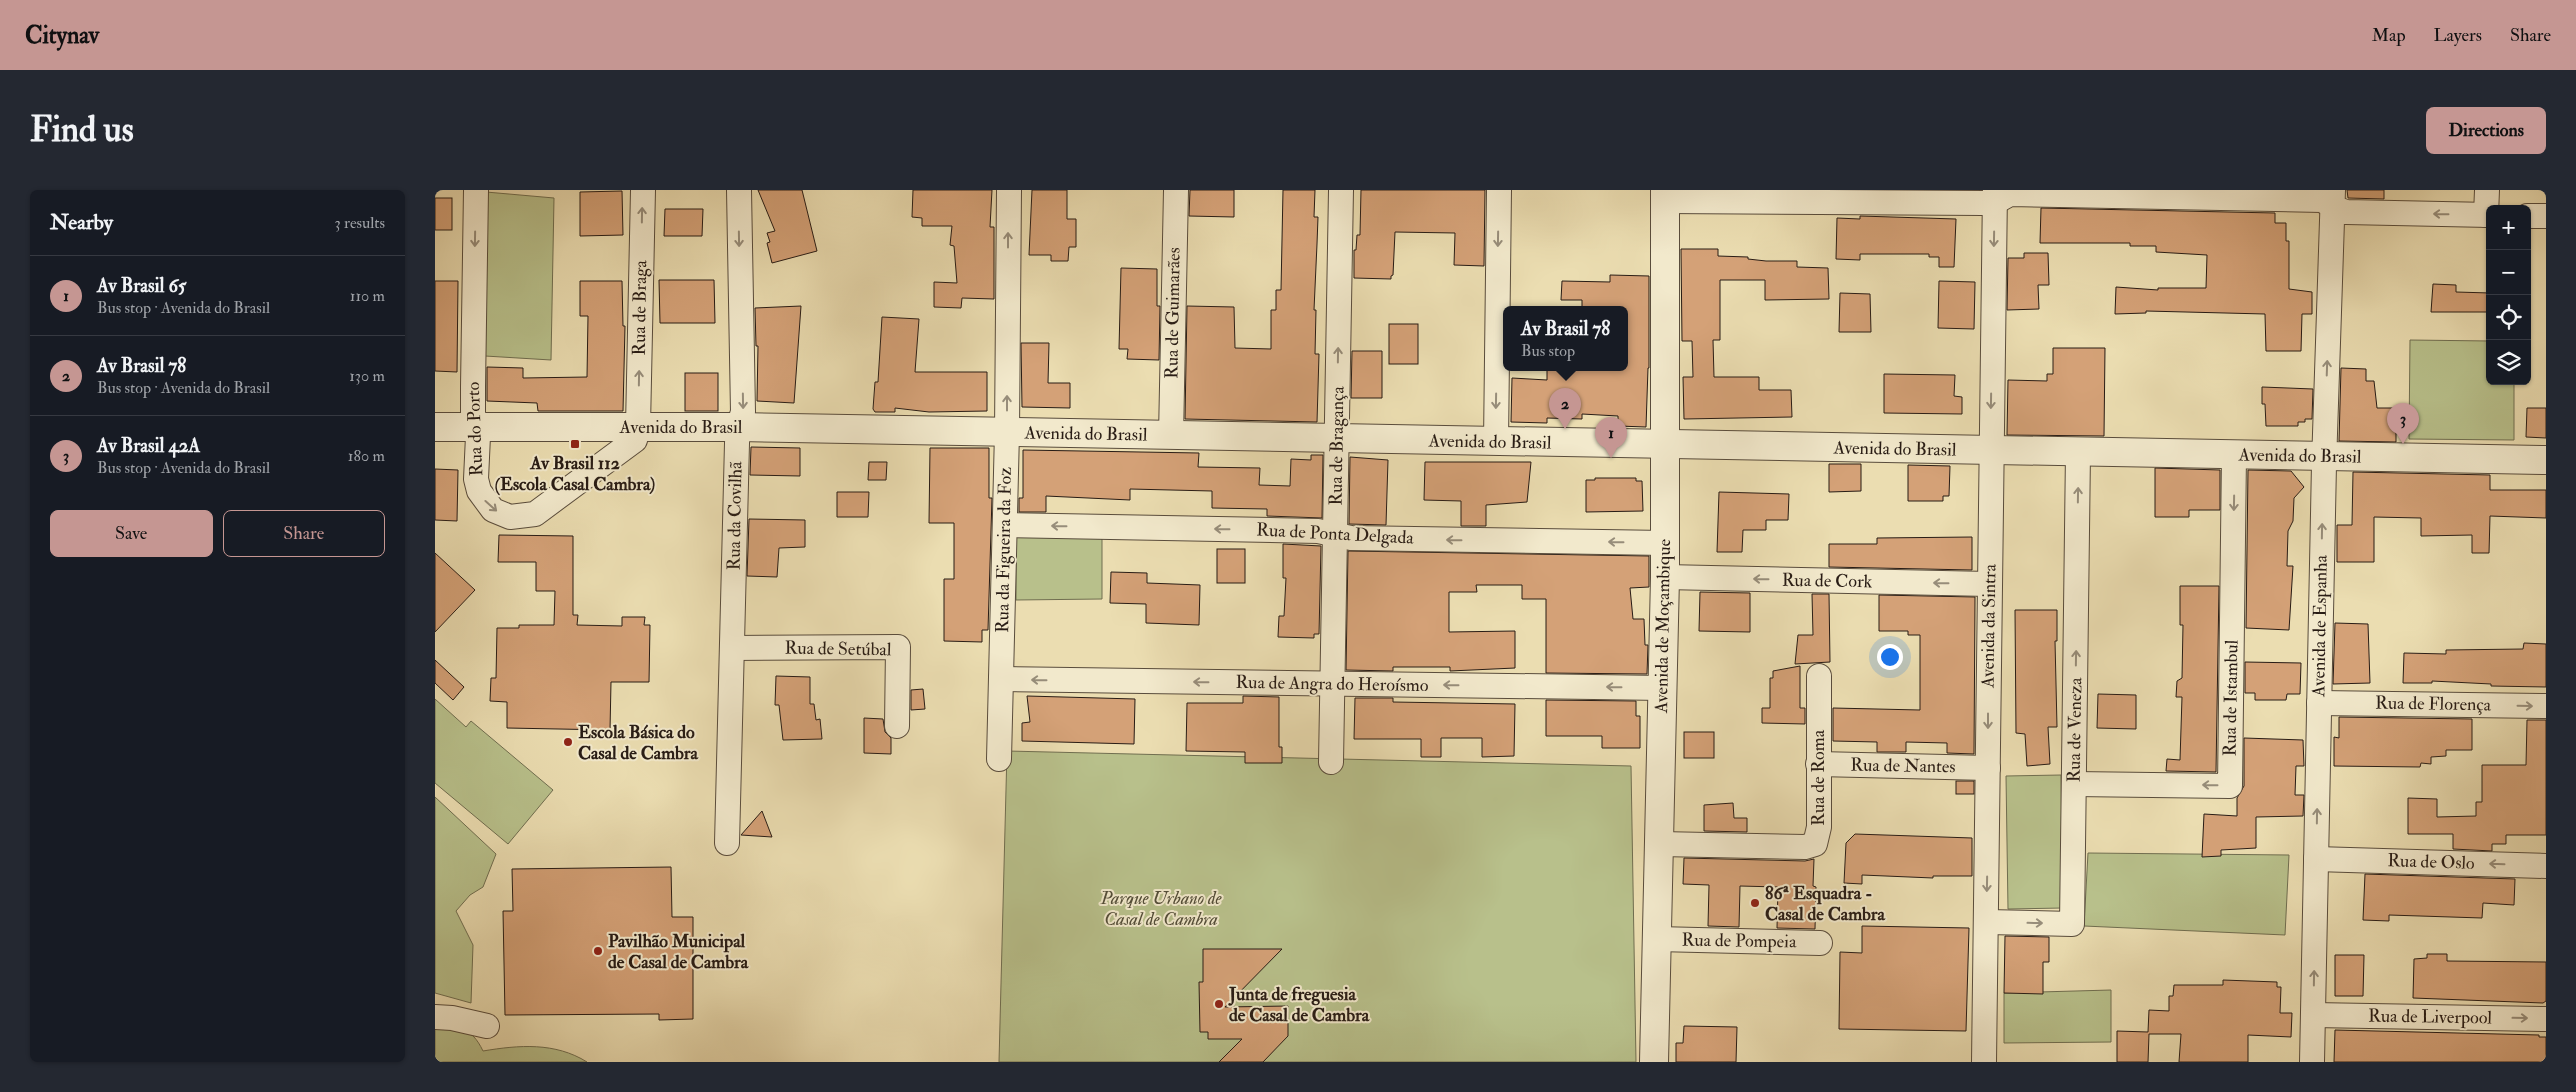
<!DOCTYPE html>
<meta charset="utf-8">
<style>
:root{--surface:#171b24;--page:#242831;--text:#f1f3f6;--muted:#9ea1a6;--line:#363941;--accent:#c59692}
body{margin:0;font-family:"IM FELL Double Pica",serif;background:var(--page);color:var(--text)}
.controls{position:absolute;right:15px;top:15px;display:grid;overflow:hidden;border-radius:8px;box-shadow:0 1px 4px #0004}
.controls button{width:45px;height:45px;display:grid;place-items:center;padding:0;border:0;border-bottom:1px solid var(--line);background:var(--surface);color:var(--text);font:25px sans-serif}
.you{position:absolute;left:1454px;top:466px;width:18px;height:18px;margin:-12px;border:4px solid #fff;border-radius:50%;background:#1a73e8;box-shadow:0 0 0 8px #1a73e833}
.badge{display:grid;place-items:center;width:32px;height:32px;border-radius:50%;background:var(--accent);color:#111;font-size:16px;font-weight:700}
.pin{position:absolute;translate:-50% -41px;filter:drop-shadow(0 1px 2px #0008)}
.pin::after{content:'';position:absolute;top:26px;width:18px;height:15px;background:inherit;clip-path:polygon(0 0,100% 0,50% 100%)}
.popup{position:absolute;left:1068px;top:116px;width:125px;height:65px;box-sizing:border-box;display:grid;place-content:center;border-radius:8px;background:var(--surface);filter:drop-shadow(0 1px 4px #0005);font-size:16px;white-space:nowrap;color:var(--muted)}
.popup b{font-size:19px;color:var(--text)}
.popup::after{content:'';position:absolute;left:50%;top:100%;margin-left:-10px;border:10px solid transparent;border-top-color:var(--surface)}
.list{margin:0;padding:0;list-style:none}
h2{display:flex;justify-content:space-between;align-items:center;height:65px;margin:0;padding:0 20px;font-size:21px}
h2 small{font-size:16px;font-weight:400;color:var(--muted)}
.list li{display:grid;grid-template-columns:32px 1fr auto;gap:15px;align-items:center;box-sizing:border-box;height:80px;padding:0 20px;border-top:1px solid var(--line)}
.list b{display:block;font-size:19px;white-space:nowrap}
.list p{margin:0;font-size:16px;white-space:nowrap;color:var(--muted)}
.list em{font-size:16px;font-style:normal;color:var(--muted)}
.actions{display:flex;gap:10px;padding:15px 20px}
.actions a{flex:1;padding:11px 0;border:1px solid var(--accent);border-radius:8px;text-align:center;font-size:18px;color:var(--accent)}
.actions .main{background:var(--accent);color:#111}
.icon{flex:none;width:28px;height:28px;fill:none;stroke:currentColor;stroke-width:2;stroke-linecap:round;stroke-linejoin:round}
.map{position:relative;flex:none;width:2111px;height:872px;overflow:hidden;border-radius:8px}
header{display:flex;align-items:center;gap:30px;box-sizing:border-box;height:70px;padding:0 25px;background:var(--accent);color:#111}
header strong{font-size:24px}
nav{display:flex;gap:28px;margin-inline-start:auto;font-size:18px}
.intro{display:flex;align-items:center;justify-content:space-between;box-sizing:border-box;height:120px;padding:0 30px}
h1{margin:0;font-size:35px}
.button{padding:12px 22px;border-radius:8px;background:var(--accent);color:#111;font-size:18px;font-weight:700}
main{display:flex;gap:30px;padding:0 30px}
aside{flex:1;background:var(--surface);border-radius:8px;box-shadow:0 1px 4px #0004}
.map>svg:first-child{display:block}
</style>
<header>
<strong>Citynav</strong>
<nav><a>Map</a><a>Layers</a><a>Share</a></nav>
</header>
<div class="intro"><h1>Find us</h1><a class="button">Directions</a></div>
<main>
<aside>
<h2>Nearby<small>3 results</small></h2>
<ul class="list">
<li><span class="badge">1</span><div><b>Av Brasil 65</b><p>Bus stop · Avenida do Brasil</p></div><em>110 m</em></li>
<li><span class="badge">2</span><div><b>Av Brasil 78</b><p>Bus stop · Avenida do Brasil</p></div><em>130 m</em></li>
<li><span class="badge">3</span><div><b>Av Brasil 42A</b><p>Bus stop · Avenida do Brasil</p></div><em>180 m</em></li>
</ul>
<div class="actions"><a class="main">Save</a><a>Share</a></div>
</aside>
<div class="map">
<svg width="2111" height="872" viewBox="0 0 2111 872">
<rect width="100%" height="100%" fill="#ebddb1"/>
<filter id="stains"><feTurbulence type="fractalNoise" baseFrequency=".004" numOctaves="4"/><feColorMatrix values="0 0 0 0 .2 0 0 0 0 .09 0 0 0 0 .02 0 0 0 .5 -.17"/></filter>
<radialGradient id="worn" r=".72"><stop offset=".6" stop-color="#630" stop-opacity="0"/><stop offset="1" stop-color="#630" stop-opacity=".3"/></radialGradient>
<g fill="#b8c08b" stroke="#706e50">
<path d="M51,2L119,8L116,170L50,166Z"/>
<path d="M1975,150L2055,151V191H2079V250L1974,249Z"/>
<path d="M667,345V409L581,410V346Z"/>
<path d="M0,509L31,537L36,531L118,600L73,654L0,593Z"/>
<path d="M572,561L1196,576L1201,872H564Z"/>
<path d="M1626,585L1628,718L1573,719L1571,586Z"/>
<path d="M0,607L61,664L48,697L35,705L21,721L38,755L36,813L0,803Z"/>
<path d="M1653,663L1854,665L1850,745L1649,736Z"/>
<path d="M1676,800V852L1569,853V803Z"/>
<path d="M0,835C25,839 36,836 48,861C84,855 120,852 152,872H0Z"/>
</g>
<g fill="#d4a177" stroke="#281c15">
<path d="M323,0H367L382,61L337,73L332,53L335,52L332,43L340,41Z"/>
<path d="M478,0H557L555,37H559V109L527,108L526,118L499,117V92L522,93L519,56L515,55L517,36H487V28L477,27Z"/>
<path d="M597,0H632V29H641V57H634L633,71H616V65H594Z"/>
<path d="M755,0H799V27L754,26Z"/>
<path d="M848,0H880L879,27H883L882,54L879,120H881L880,164H884L882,232L750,229L752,116L799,117L800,158L836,159V120H841V100H846Z"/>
<path d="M926,0H1050L1049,76L1019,75L1020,43L960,42L958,85L956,86V89L919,88V60H921L922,45H925Z"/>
<path d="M1912,0H1949V9L1913,8Z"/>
<path d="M187,1L188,45L145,46V2Z"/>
<rect x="0" y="8" width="17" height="32"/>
<path d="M1606,18L1840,23V33H1851V51H1854V99L1877,102V124H1867L1866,161H1831L1830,124L1711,121V123L1680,124L1681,97L1723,100V98H1771L1772,65L1721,62V56H1695V53H1605Z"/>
<path d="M230,19H268L267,46H229Z"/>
<path d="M1425,26L1521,29L1519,77H1504V67H1494V64H1425V70L1401,69L1402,28L1425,29Z"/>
<path d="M1246,59H1283V66L1313,67V69L1331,71H1362V77L1393,78L1394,109L1330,110V90H1285V150H1278L1279,187H1324V200H1356L1357,227L1249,229L1248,187H1258L1257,151H1247Z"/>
<path d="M1589,63H1613L1614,95H1603L1604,119L1572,120L1573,68H1589Z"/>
<path d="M686,78L722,79V116H725L724,170L692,169L693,159H684Z"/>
<path d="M1175,85L1214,86V178H1213L1211,237L1183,236V226L1147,224V229L1112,228V233L1076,232L1077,188L1112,190V178H1189V120H1147V110H1126L1127,91L1175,92Z"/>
<path d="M224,90H279L280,133H225Z"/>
<path d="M0,91H23L22,182L0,181Z"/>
<path d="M145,91H187L188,136H190L188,221H103L102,213L52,211V177L88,178V188L152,187L153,126H145Z"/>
<path d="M1504,91L1540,92L1539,139L1503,138Z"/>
<path d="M1998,94L2021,95V102L2055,103V122H1996Z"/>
<path d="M1405,103L1435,104L1436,142H1404Z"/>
<path d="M366,116L359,213L322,211L323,156H321L320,118Z"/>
<path d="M447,127L484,129L480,182H552V221L494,222L460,218V222H440L438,219L440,192H443Z"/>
<rect x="954" y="134" width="29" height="40"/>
<path d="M586,153H614L613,193H635V218L587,217Z"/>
<path d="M1618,158H1670L1669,246L1572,245L1573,190L1612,191V184H1618Z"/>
<path d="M917,161H947V208H916Z"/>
<path d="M1906,178L1931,179V191H1939L1942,218H1961V252L1904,251Z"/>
<rect x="250" y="183" width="33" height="38"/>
<path d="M1449,184L1520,185L1519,206L1527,207V224L1449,223Z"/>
<path d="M1827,197L1878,199L1877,229H1870V232H1863V236H1831L1830,214H1827Z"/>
<path d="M2092,218H2111V248L2091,247Z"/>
<path d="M316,257L365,258V286L315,285Z"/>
<path d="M495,258H554V308H557L553,440H547V452L509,451V389H519V333H494Z"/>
<path d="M588,260L764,263L763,277L825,278L824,295L855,296L856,269L876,270V265H888L887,328L832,326V319L777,318V301L695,299V310L611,306V322H584V308H588Z"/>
<path d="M915,267L953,270L951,335L914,334Z"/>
<path d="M434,272H452L451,290H433Z"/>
<path d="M990,272H1096L1092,312L1051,315V336H1026V311L989,310Z"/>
<path d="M1394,274H1426V301L1394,302Z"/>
<path d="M1473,275L1515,276L1514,306H1508V311H1473Z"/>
<path d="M1720,278L1785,280V320H1754V327H1720Z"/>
<path d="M0,279L23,280L22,331L0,330Z"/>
<path d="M1813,280L1856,281L1869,297L1859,308L1858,331L1853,341L1852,376H1858L1854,440L1811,438Z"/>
<path d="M1918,282L2055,285V300H2111V328L2055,326L2054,363H2037V345L1986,346V328L1939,327V372H1902V335H1917Z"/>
<path d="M1160,288H1201V291H1207L1208,321L1151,322V290H1160Z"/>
<path d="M402,302H434L433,327H402Z"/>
<path d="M1284,302L1354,304L1353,330H1331V340H1308L1307,362H1282Z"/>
<path d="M314,329L370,330V357L344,358L342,387L312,386Z"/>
<path d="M64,345L138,346V425H143L142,435L187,436V427H210L209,435H215L214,492H176L175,540L72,538V512L55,511L56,488H61L62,438H84V435H119L120,401H101V372H63Z"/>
<path d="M1537,347V380L1394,377V354H1442V348Z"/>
<path d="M848,354L886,356L884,444H879V448L843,447L844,426H849L851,388H848Z"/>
<rect x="782" y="359" width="28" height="34"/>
<path d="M913,361L1214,366V397L1195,398L1198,429H1209L1210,455H1213L1212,484L1111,483V409H1087V395H1041L1042,402H1014V442L1080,441V478L1015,481V477H958V481L911,480Z"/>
<path d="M0,363L40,400L0,442Z"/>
<path d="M676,382L712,383V393L765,395L764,435L711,433V414L675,413Z"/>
<path d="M1745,396H1784L1781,582L1731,581L1732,569L1745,570L1747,507H1741L1742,491L1747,488L1748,435H1745Z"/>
<path d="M1265,402L1315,403V442L1264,441Z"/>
<path d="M1377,404H1394L1395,472L1360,474L1363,445H1378Z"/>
<path d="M1444,405L1540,407L1539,564L1512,563V553L1471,552V562H1442V552L1398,551V518L1485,520V445H1473V441H1444Z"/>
<path d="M1580,420H1622V451H1620L1622,537H1613L1615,574L1592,576L1590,544L1581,543Z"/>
<path d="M1900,433L1933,434L1935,493L1898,494Z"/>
<path d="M2089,453L2111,454V497L2056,496V494L1997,491V493H1968L1969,463L2011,464V460L2088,459Z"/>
<path d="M0,470L29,497L18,510L0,493Z"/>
<path d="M1810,472L1866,473L1865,504H1852L1851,510H1820V503H1810Z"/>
<path d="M1365,476V518H1370V534L1327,533V518H1335V488H1338V481Z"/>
<path d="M341,486L375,487V514H379L381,530L385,529L387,549L348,550L344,515H340Z"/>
<path d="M488,499L490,519L476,520V500Z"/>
<path d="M1663,504L1701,505V539L1662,538Z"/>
<path d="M592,506L700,509L699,554L587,551V533L595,532Z"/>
<path d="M808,506L844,507V557H847V573H810V562L751,561L752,513H808Z"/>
<path d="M920,508H958V512L1080,514L1079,566L1047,567V548H1006V567H986V549H919Z"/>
<path d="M1111,510L1201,511V526H1205V558H1167V546H1111Z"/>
<path d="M1904,527L2037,529V560H2011V566L1996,567V574L1986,573L1985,577L1899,576V547L1904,548Z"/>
<path d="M429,528L448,529L450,542L456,548V564L429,563Z"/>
<path d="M2092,530H2111V645H2071V654H2057V661L2018,659V644H1973V608L2002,609V627L2041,626V612H2047V575H2091Z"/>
<rect x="1249" y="542" width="30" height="26"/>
<path d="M1809,548L1868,550L1869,576H1861L1860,605H1869L1868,626L1821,627V658L1786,660V666L1767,667L1769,624L1802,626V608L1809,596Z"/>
<rect x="1521" y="591" width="18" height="13"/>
<path d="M1298,613L1299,628H1312V642L1269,641V615Z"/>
<path d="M327,621L337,647L306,645Z"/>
<path d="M1420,644L1537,648V686H1498V688L1427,685V694L1409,693L1411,653Z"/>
<path d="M1249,668L1370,671L1379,669L1378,696L1381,697L1380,739L1342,738L1343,697L1305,696L1304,737L1273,736L1274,695L1248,694Z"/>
<path d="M236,677L237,727H258V829L224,830V824L70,825L68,721H78L77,679Z"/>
<path d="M1930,684L2080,689L2079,715L2048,713L2047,728L1954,725V731L1928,730Z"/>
<path d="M1427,736L1534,738L1531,841L1404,839L1405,762L1427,763Z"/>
<path d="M1570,746L1614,747V772H1608V804L1569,803Z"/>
<path d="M768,759H847L790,817L853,816V846L828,872H784L807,849H773V842H765L764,792H768Z"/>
<path d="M1992,764H2012V771L2111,772V811L2108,813L1978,808L1979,769L1992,768Z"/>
<path d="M1900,765H1929L1928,806H1900Z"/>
<path d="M1788,790L1842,792V797H1846L1845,823H1857L1856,847L1813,845V872H1744L1746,844H1714L1713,872H1682V841L1713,842L1714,820L1734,821V806H1738L1739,795H1788Z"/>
<path d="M1249,836L1302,837L1301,872H1241V853H1248Z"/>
<path d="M1900,840L2104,845V847H2111V872H1899Z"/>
</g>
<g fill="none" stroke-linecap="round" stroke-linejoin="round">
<g stroke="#594c3c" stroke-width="26">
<g id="minor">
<path d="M41,0L38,197V223L43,246L41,289L44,301L58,320L75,327L100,324L200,250L203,236L208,0"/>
<path d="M1230,11L1549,13L1566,9L1575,4L1887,10L1902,19L1911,22L2055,25"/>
<path d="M2051,25L2052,0"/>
<path d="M2092,26H2111"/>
<path d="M736,246L741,0"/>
<path d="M1061,252L1064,0"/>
<path d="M570,335L883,341L916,348L1230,353"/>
<path d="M1230,387L1554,394"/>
<path d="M297,458L463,457L462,536"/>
<path d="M566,489L1228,498"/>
<path d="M1884,513L2111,516"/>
<path d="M564,569L572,242L574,0"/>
<path d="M896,572L906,0"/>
<path d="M1383,574L1553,578"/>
<path d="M1639,594L1795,596L1799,265"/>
<path d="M292,653L302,253L303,237L308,222L304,0"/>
<path d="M1225,654L1370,657L1380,654L1384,637V486"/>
<path d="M1881,669L2111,676"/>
<path d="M1552,732L1637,734L1643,262"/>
<path d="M1222,749L1385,753"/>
<path d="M1878,825L2111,829"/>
<path d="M0,827L17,828L52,836"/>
<path d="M1549,872L1560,0"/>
<path d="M1877,872L1889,274L1898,0"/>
</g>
</g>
<g stroke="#594c3c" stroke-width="30">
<g id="tertiary">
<path d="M0,237H303L2111,270"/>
<path d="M1219,872L1230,387V0"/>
</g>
</g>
<use href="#minor" stroke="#f2e9cc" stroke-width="24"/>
<use href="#tertiary" stroke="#f2e9cc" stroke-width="28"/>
</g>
<defs><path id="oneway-shaft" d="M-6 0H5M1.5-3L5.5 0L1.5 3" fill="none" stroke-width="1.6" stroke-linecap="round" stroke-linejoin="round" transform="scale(1.25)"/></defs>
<g stroke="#978d7a">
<use href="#oneway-shaft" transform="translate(2006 24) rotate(-179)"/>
<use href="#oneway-shaft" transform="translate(207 25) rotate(-89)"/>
<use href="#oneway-shaft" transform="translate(40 49) rotate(91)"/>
<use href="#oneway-shaft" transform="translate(304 49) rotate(89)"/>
<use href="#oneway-shaft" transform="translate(1063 49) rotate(91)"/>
<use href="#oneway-shaft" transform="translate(1559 49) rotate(91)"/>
<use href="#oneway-shaft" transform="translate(573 50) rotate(-90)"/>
<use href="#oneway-shaft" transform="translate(903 165) rotate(-89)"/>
<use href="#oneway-shaft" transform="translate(1892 178) rotate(-88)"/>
<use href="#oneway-shaft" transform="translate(204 188) rotate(-89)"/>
<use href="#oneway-shaft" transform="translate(308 211) rotate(89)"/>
<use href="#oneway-shaft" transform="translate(1061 211) rotate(91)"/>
<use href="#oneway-shaft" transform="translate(1556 211) rotate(91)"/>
<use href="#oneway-shaft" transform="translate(572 213) rotate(-90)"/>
<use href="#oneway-shaft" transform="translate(1643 305) rotate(-89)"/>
<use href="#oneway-shaft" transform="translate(1799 313) rotate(91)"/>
<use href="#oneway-shaft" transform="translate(56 316) rotate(42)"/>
<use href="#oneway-shaft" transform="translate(624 336) rotate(-179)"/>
<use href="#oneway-shaft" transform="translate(787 339) rotate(-179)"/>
<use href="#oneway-shaft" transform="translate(1887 341) rotate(-89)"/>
<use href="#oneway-shaft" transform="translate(1019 350) rotate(-179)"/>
<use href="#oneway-shaft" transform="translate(1181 352) rotate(-179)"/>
<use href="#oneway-shaft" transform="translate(1326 389) rotate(-179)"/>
<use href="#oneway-shaft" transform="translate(1506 393) rotate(-179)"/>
<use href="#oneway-shaft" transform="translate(1641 468) rotate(-89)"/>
<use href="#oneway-shaft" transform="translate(604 490) rotate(-179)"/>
<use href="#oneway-shaft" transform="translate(766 492) rotate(-179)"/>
<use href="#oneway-shaft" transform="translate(1016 495) rotate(-179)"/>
<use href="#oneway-shaft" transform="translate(1179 497) rotate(-179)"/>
<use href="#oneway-shaft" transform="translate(2090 516) rotate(1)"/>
<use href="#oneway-shaft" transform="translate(1553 531) rotate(90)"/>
<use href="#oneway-shaft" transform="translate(1775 595) rotate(-179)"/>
<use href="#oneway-shaft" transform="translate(1882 626) rotate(-89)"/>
<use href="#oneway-shaft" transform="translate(2062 674) rotate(-178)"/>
<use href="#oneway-shaft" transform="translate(1552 694) rotate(91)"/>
<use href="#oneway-shaft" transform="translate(1600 733) rotate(1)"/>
<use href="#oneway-shaft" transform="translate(1879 788) rotate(-89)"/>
<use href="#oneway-shaft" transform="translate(2085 828) rotate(1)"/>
</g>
<g fill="#8f2418" stroke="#f2e9cc" stroke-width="2">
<rect x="135" y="249" width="10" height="10" rx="2.5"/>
<circle cx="133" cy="552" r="5"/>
<circle cx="1320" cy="713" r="5"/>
<circle cx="163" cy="761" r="5"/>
<circle cx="784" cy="814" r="5"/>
</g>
<g text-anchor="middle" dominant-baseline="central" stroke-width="4" stroke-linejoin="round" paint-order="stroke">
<g font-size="18" fill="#281c15" stroke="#f2e9cc">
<text transform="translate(205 118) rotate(-89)">Rua de Braga</text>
<text transform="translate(738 123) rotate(-89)">Rua de Guimarães</text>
<text x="246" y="237">Avenida do Brasil</text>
<text transform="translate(40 239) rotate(-92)">Rua do Porto</text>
<text transform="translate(651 244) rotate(1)">Avenida do Brasil</text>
<text transform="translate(1055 252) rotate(1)">Avenida do Brasil</text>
<text transform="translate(902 256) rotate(-89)">Rua de Bragança</text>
<text transform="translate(1460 259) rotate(1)">Avenida do Brasil</text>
<text transform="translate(1865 266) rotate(1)">Avenida do Brasil</text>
<text transform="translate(300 326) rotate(-89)">Rua da Covilhã</text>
<text transform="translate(900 344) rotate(3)">Rua de Ponta Delgada</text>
<text transform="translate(569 360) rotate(-89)">Rua da Figueira da Foz</text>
<text transform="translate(1392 391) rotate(1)">Rua de Cork</text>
<text transform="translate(1228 436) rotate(-89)">Avenida de Moçambique</text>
<text transform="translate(1554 436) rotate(-89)">Avenida da Sintra</text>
<text transform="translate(1885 436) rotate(-89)">Avenida de Espanha</text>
<text transform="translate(403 459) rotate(1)">Rua de Setúbal</text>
<text transform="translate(897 494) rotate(1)">Rua de Angra do Heroísmo</text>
<text transform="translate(1796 508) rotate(-89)">Rua de Istambul</text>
<text transform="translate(1998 514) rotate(1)">Rua de Florença</text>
<text transform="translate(1640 540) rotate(-89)">Rua de Veneza</text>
<text transform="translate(1468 576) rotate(1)">Rua de Nantes</text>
<text transform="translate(1383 588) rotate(-90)">Rua de Roma</text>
<text transform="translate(1996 672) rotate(2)">Rua de Oslo</text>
<text transform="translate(1304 751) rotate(1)">Rua de Pompeia</text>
<text transform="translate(1995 827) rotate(1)">Rua de Liverpool</text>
</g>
<g font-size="18" font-weight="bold" fill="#281c15" stroke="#f2e9cc" text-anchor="start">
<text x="140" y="273" text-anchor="middle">Av Brasil 112<tspan x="140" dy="21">(Escola Casal Cambra)</tspan></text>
<text x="143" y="542">Escola Básica do<tspan x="143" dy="21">Casal de Cambra</tspan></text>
<text x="1330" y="703">86ª Esquadra -<tspan x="1330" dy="21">Casal de Cambra</tspan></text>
<text x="173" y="751">Pavilhão Municipal<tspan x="173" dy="21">de Casal de Cambra</tspan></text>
<text x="794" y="804">Junta de freguesia<tspan x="794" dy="21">de Casal de Cambra</tspan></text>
</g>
<g font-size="18" font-style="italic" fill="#534d38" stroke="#f2e9cc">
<text x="726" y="708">Parque Urbano de<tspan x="726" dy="21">Casal de Cambra</tspan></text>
</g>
</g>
<rect width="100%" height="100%" filter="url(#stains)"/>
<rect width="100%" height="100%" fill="url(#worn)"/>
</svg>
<div class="controls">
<button>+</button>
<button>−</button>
<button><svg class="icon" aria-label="locate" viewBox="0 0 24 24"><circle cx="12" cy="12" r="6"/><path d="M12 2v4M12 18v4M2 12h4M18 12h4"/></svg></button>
<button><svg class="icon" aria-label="layers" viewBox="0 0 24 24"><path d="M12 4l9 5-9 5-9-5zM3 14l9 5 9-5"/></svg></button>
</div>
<div class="you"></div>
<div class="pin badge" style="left:1176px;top:268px">1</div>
<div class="pin badge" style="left:1130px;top:239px">2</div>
<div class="popup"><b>Av Brasil 78</b>Bus stop</div>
<div class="pin badge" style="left:1968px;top:254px">3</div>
</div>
</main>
